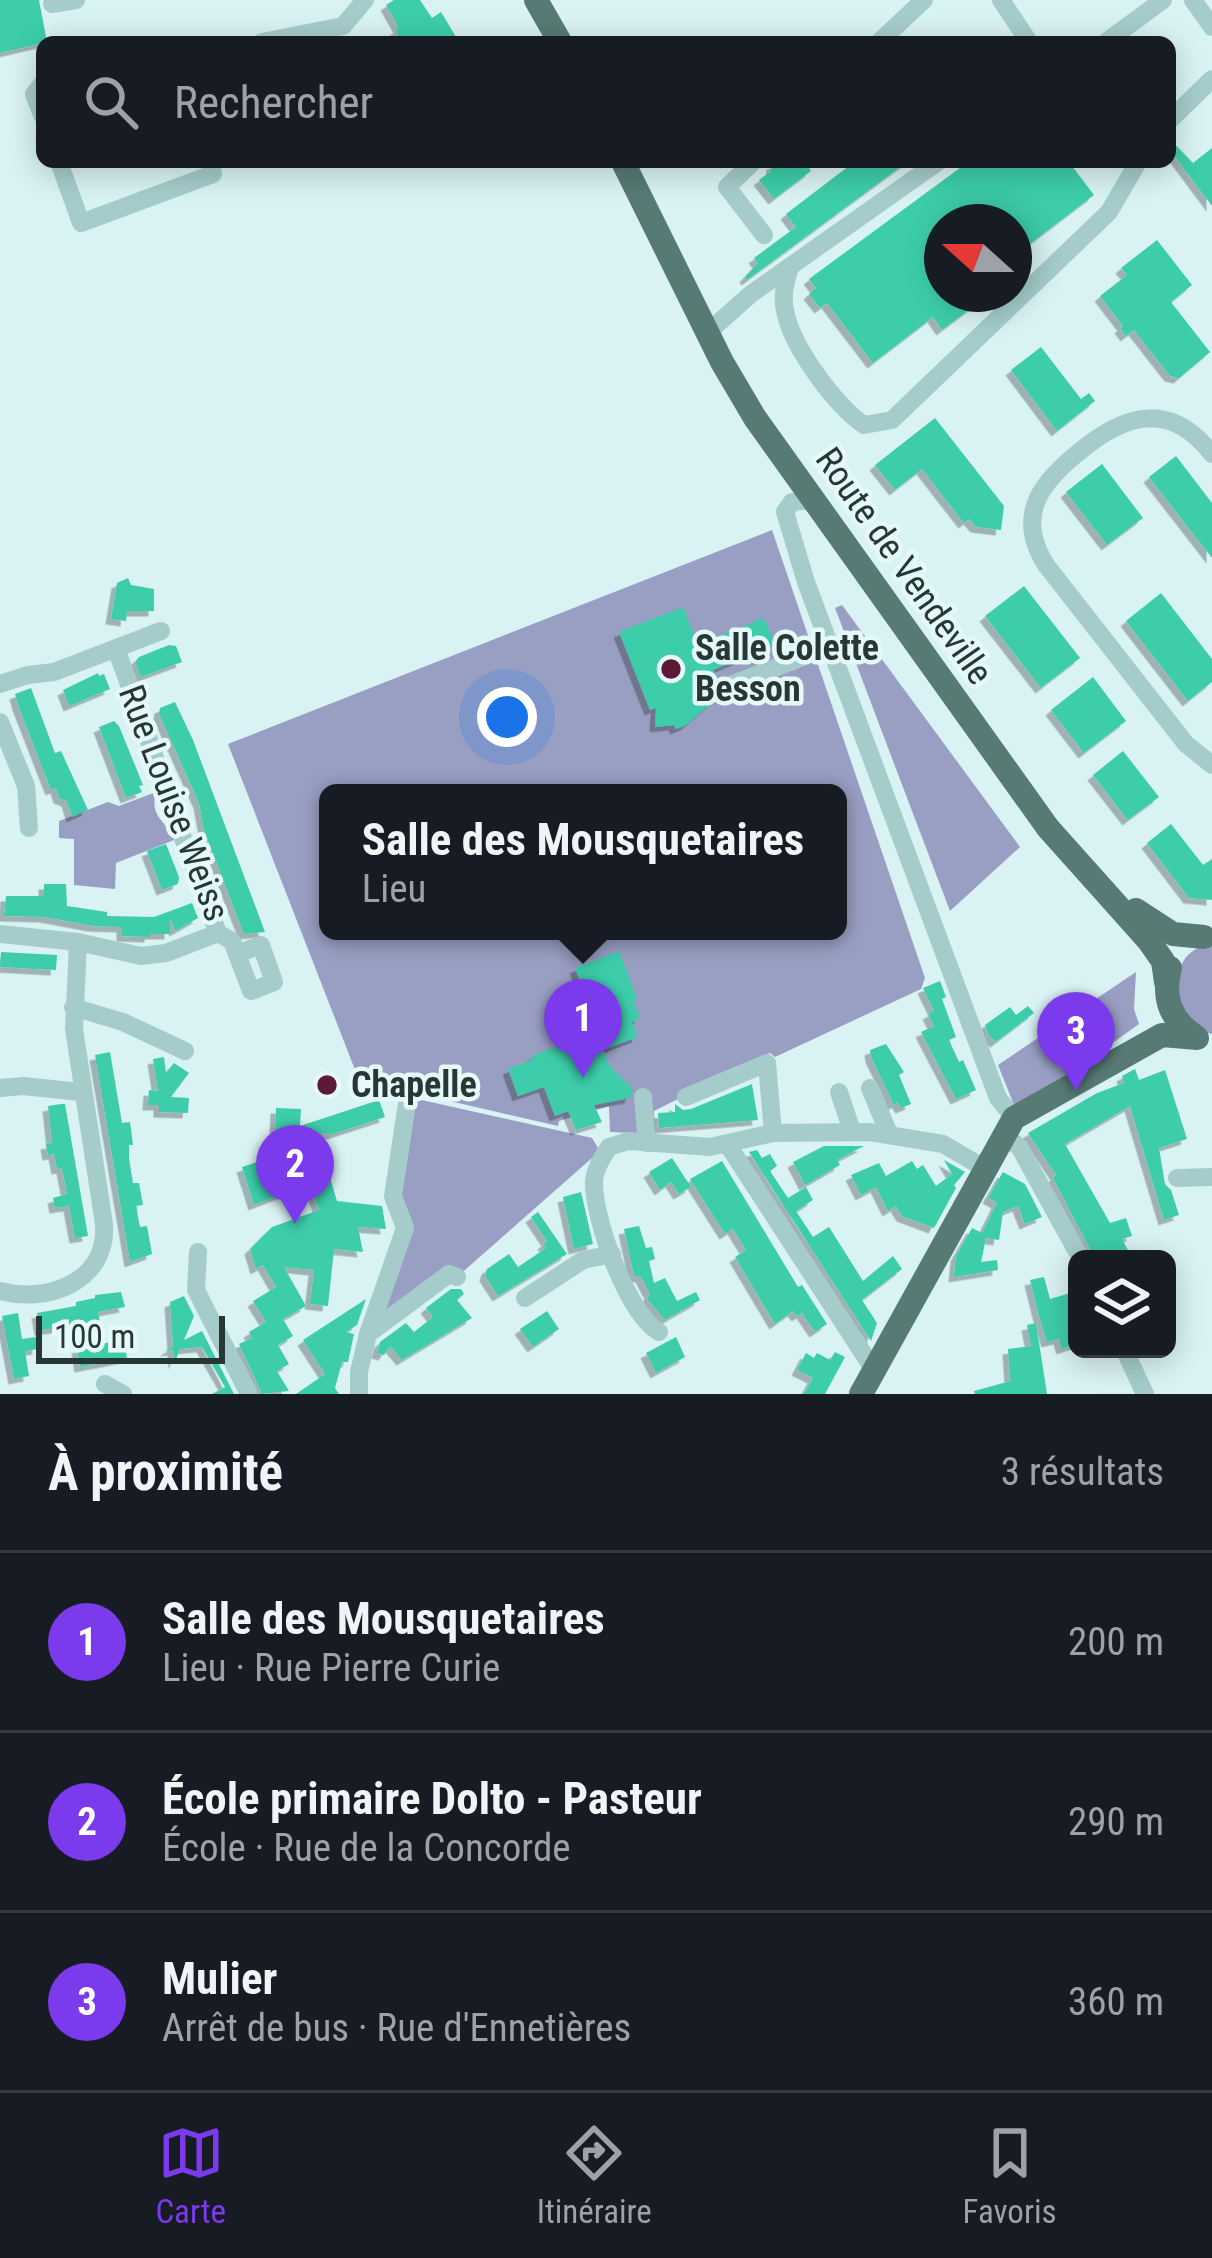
<!DOCTYPE html>
<html lang="fr">
<meta charset="utf-8">
<style>
:root{--surface:#171b24;--page:#242831;--text:#f1f3f6;--muted:#9ea1a6;--line:#363941;--accent:#7c3aed}
body{margin:0;font-family:"Roboto Condensed",sans-serif;background:var(--page);color:var(--text)}
.controls{position:absolute;right:36px;bottom:36px;display:grid;overflow:hidden;border-radius:18px;box-shadow:0 6px 30px #0003}
.controls button{width:108px;height:108px;display:grid;place-items:center;padding:0;border:0;border-bottom:3px solid var(--line);background:var(--surface);color:var(--text);font:60px sans-serif}
.compass{position:absolute;left:924px;top:204px;width:108px;height:108px;border-radius:50%;background:var(--surface);box-shadow:0 6px 30px #0003;rotate:291deg}
.scale{position:absolute;left:36px;bottom:30px;width:189px;box-sizing:border-box;padding-left:12px;border:6px solid #273734;border-top:0;font-size:33px;line-height:42px;white-space:nowrap;color:#273734;-webkit-text-stroke:9px #e6f9fa;paint-order:stroke}
.you{position:absolute;left:507px;top:717px;width:42px;height:42px;margin:-30px;border:9px solid #fff;border-radius:50%;background:#1a73e8;box-shadow:0 0 0 18px #1a73e833}
.badge{display:grid;place-items:center;width:78px;height:78px;border-radius:50%;background:var(--accent);color:#fff;font-size:39px;font-weight:700}
.pin{position:absolute;translate:-50% -99px;filter:drop-shadow(0 3px 6px #0008)}
.pin::after{content:'';position:absolute;top:63px;width:42px;height:36px;background:inherit;clip-path:polygon(0 0,100% 0,50% 100%)}
.popup{position:absolute;left:319px;top:784px;width:528px;height:156px;box-sizing:border-box;display:grid;place-content:center;border-radius:18px;background:var(--surface);filter:drop-shadow(0 3px 9px #0005);font-size:39px;white-space:nowrap;color:var(--muted)}
.popup b{font-size:45px;color:var(--text)}
.popup::after{content:'';position:absolute;left:50%;top:100%;margin-left:-24px;border:24px solid transparent;border-top-color:var(--surface)}
.list{margin:0;padding:0;list-style:none}
h2{display:flex;justify-content:space-between;align-items:center;height:156px;margin:0;padding:0 48px;font-size:51px}
h2 small{font-size:39px;font-weight:400;color:var(--muted)}
.list li{display:grid;grid-template-columns:78px 1fr auto;gap:36px;align-items:center;box-sizing:border-box;height:180px;padding:0 48px;border-top:3px solid var(--line)}
.list b{display:block;font-size:45px;white-space:nowrap}
.list p{margin:0;font-size:39px;white-space:nowrap;color:var(--muted)}
.list em{font-size:39px;font-style:normal;color:var(--muted)}
.icon{flex:none;width:66px;height:66px;fill:none;stroke:currentColor;stroke-width:2;stroke-linecap:round;stroke-linejoin:round}
.map{position:relative;flex:none;width:1212px;height:1394px;overflow:hidden}
.search{position:absolute;background:var(--surface);box-shadow:0 6px 30px #0003;left:36px;right:36px;top:36px;height:132px;display:flex;align-items:center;gap:30px;box-sizing:border-box;padding:0 42px;border-radius:18px;color:var(--muted);font-size:45px}
.sheet{height:696px;background:var(--surface)}
nav{display:flex;justify-content:space-around;align-items:center;box-sizing:border-box;height:168px;border-top:3px solid var(--line);background:var(--surface);font-size:33px;color:var(--muted)}
nav a{display:grid;justify-items:center;gap:6px}
nav .on{color:var(--accent)}
.map>svg:first-child{display:block}
</style>
<div class="map">
<svg width="1212" height="1394" viewBox="0 0 1212 1394">
<defs>
<filter id="shadow"><feDropShadow dx="-5.5" dy="5.5" stdDeviation="0" flood-color="#0004"/></filter>
</defs>
<rect width="100%" height="100%" fill="#d9f2f3"/>
<g fill="#999fc3" fill-rule="evenodd">
<path d="M772,530L925,978L921,989L775,1057L770,1053L654,1111L655,1134L610,1132L609,1106L559,1121L558,1126L359,1080L228,744ZM328,793H838V931H328Z"/>
<path d="M842,605L1020,847L950,911L835,608Z"/>
<path d="M156,792C149,817 166,820 174,840L116,863L115,889L74,885V839L59,838V821L108,802L119,806Z"/>
<path d="M1212,942V1034L1201,1031L1179,1010C1179,976 1172,955 1212,942Z"/>
<path d="M1136,972L1134,1009L1139,1024L1075,1070L1014,1105L998,1065Z"/>
<path d="M408,1097L592,1138L600,1151L457,1277L368,1334L405,1228L393,1196Z"/>
</g>
<g fill="#3dcdaa" filter="url(#shadow)">
<path d="M0,0H39L47,42L0,53Z"/>
<path d="M394,0H420L432,18L441,12L459,42H402L395,30L399,28L386,5Z"/>
<path d="M1170,139L1193,163L1212,148V206L1170,150Z"/>
<path d="M783,162H805L811,171L774,199L759,180L771,171L772,164Z"/>
<path d="M854,162H907L747,280L745,277L758,263L754,258L796,227L786,214Z"/>
<path d="M968,162H1069L1094,195L1014,256V222H942V294H990L942,330L933,317L873,363L827,303L820,308L809,294L816,288L809,279Z"/>
<path d="M1157,240L1192,285L1171,302L1210,352L1179,378L1170,376L1134,330L1126,336L1120,328L1123,326L1100,296L1127,275L1121,268Z"/>
<path d="M1041,347L1081,399L1089,393L1095,401L1057,431L1011,370Z"/>
<path d="M935,418L1004,506L1001,530L976,527L969,519L964,523L922,469L895,490L875,465Z"/>
<path d="M1176,456L1212,503V558L1149,477Z"/>
<path d="M1102,464L1143,518L1107,545L1066,492Z"/>
<path d="M128,578L131,585L154,589V611H127L126,621L111,619L117,583Z"/>
<path d="M1024,586L1080,658L1041,688L985,616Z"/>
<path d="M1161,593L1212,659V682L1188,701L1126,621Z"/>
<path d="M683,607L698,644L764,618L775,645L713,670L717,676L708,681L705,689L713,702L686,725L676,729L674,725L655,727L656,708L650,710L619,632Z"/>
<path d="M169,645L176,646L182,662L141,677L135,662L139,657Z"/>
<path d="M98,673L99,676L104,674L110,689L69,706L63,690Z"/>
<path d="M1093,677L1126,721L1084,753L1051,710Z"/>
<path d="M31,688L55,753L61,751L88,810L72,817L67,801L59,798L56,788L51,790L18,705L15,694Z"/>
<path d="M175,702L193,740L265,932L244,934L204,830L199,803L159,714L160,708Z"/>
<path d="M114,721L119,726L143,785L139,786L142,792L126,798L99,727Z"/>
<path d="M1123,751L1159,797L1128,820L1093,775Z"/>
<path d="M1171,824L1203,865L1212,859V900L1189,898L1147,843Z"/>
<path d="M166,844L179,877L178,884L162,890L147,851Z"/>
<path d="M44,884H66L67,906L107,912V916L154,917L192,903L198,918L175,931L170,918V934H150V937L122,936V927L93,926L45,917L4,916L6,896H44Z"/>
<path d="M619,951L637,999L633,1000L640,1018L632,1022L638,1037L603,1050L609,1065L633,1089L630,1098L594,1105L602,1122L576,1130L568,1111L555,1116L544,1087L518,1096L508,1069L533,1060L532,1056L599,1030L575,968Z"/>
<path d="M1,952L57,955L56,970L0,967Z"/>
<path d="M940,981L946,997L942,999L956,1037L949,1040L959,1062L963,1060L976,1090L956,1099L921,1032L934,1026L928,1014L934,1011L923,988Z"/>
<path d="M1028,1006L1034,1013L996,1042L989,1036L985,1025L1010,1007L1016,1015Z"/>
<path d="M886,1044L904,1072L899,1075L911,1104L901,1108L897,1102L894,1105L871,1057L870,1050Z"/>
<path d="M110,1052L122,1123L130,1122L133,1145H129V1158L133,1183H139L143,1205L136,1206L140,1227L147,1226L152,1254L130,1262L95,1055Z"/>
<path d="M164,1057L166,1073L174,1063L189,1073L171,1097L189,1098L188,1113L159,1112V1105H148L149,1090L158,1091L153,1059Z"/>
<path d="M1135,1069L1139,1080L1165,1070L1187,1139L1159,1148L1165,1184L1171,1190L1179,1215L1164,1220L1130,1106L1065,1144L1110,1223L1126,1218L1132,1236L1122,1239L1128,1250L1110,1259L1106,1252L1094,1257L1053,1178L1056,1175L1028,1133L1097,1093L1124,1083L1122,1076Z"/>
<path d="M752,1084L758,1120L659,1128L658,1113L675,1112V1104L683,1110L691,1109Z"/>
<path d="M379,1100L385,1117L333,1134L275,1132L276,1108L301,1109L300,1126Z"/>
<path d="M61,1104H65L88,1236L75,1238L69,1206L55,1208L53,1198L67,1194L62,1168L57,1169L54,1154L48,1155L46,1144L52,1143L48,1106Z"/>
<path d="M319,1141L337,1201L382,1206L386,1229L358,1227L363,1252L334,1249L328,1306L310,1304L314,1270L284,1267L306,1306L283,1319L293,1336L278,1345L289,1364L277,1371L289,1391L262,1394L239,1344L252,1338L249,1332L266,1322L253,1301L276,1287L263,1265L256,1269L250,1249L272,1227L319,1210L310,1183L254,1205L242,1167Z"/>
<path d="M824,1146H864L837,1160L840,1165L805,1185L793,1162Z"/>
<path d="M757,1150L762,1158L770,1154L777,1166L770,1171L788,1198L806,1187L813,1200L796,1211L813,1237L829,1227L863,1281L893,1256L902,1269L862,1300L877,1323L871,1341L749,1152Z"/>
<path d="M672,1158L691,1187L679,1194L671,1182L660,1190L649,1172Z"/>
<path d="M944,1160L965,1172L954,1185L956,1188L934,1228L902,1216L896,1206L888,1211L876,1187L861,1195L851,1175L879,1163L886,1176L912,1161L917,1169L923,1165L936,1186L952,1174Z"/>
<path d="M722,1161L798,1287L802,1285L827,1324L815,1332L802,1313L797,1316L793,1311L775,1324L735,1257L746,1250L733,1229L725,1234L690,1179Z"/>
<path d="M1003,1172L1025,1184L1042,1217L1025,1224L1018,1206L1003,1212L999,1240L986,1238L981,1262L997,1260L998,1270L954,1277L956,1256L972,1228L982,1233L997,1203L988,1198Z"/>
<path d="M581,1192L593,1244L574,1249L563,1197Z"/>
<path d="M538,1212L567,1254L498,1296L485,1276L487,1269L509,1254L518,1267L546,1248L543,1244L547,1241L531,1217Z"/>
<path d="M639,1226L646,1248L652,1247L655,1259L649,1261L654,1283L665,1278L677,1301L696,1292L700,1300L665,1320L647,1299L650,1294L641,1277L634,1276L624,1229Z"/>
<path d="M1044,1277L1050,1299L1077,1291V1344L1062,1349L1059,1339L1047,1342L1038,1313L1030,1280Z"/>
<path d="M451,1289H461L464,1294L457,1300L472,1318L402,1360L390,1346L384,1355L377,1353L380,1342L406,1323L414,1332L433,1317L426,1308Z"/>
<path d="M121,1292L125,1307L98,1312L100,1323L40,1330L37,1313L76,1306V1302L95,1298V1295Z"/>
<path d="M184,1296L194,1316L184,1340L202,1331L234,1394H212L225,1387L202,1347L180,1349L174,1364L173,1350L165,1351L173,1346L170,1302Z"/>
<path d="M366,1299L357,1325L346,1332L354,1334L348,1362H342L335,1388L339,1394H296L325,1374L303,1340Z"/>
<path d="M547,1311L559,1329L533,1347L520,1329Z"/>
<path d="M18,1313L22,1339L36,1337L38,1349L25,1351L29,1376L14,1379L2,1316Z"/>
<path d="M1036,1323L1047,1394H975L974,1391L1014,1380H1010L1008,1349L1031,1346L1027,1325Z"/>
<path d="M676,1337L685,1357L656,1373L646,1353Z"/>
<path d="M123,1340L127,1358L80,1367L77,1348Z"/>
<path d="M835,1352L845,1357L825,1394H804L813,1378L797,1370L806,1353L814,1358L817,1353L830,1360Z"/>
</g>
<g fill="none" stroke-linecap="round" stroke-linejoin="round">
<g stroke="#a5cccb" stroke-width="18">
<path d="M1001,0L1029,42"/>
<path d="M1193,0L1212,27"/>
<path d="M52,4L76,0"/>
<path d="M262,42L343,26L365,0"/>
<path d="M879,42L924,0"/>
<path d="M1106,42L1163,0"/>
<path d="M42,84L34,94L42,115"/>
<path d="M1170,120L1212,79"/>
<path d="M59,162L81,223L213,174L210,162"/>
<path d="M753,162L727,187L764,235"/>
<path d="M790,267C785,283 781,298 786,315C794,349 835,405 864,425L892,420L1109,212L1138,162"/>
<path d="M707,333L751,294L938,162"/>
<path d="M1212,454C1173,404 1130,411 1084,448C1044,479 1013,513 1046,565L1186,744L1212,765"/>
<path d="M813,500L792,502L785,512L806,582L998,1098L1014,1118"/>
<path d="M116,649C152,744 181,839 218,933L232,941L251,991L274,982L261,945L237,954"/>
<path d="M0,684L28,675L54,672L161,631"/>
<path d="M718,690L828,647"/>
<path d="M0,722L26,786L29,828"/>
<path d="M0,934L78,942L141,956L166,953L218,933"/>
<path d="M73,1007L123,1022L185,1051"/>
<path d="M0,1088L23,1086L81,1092"/>
<path d="M870,1088L889,1134"/>
<path d="M839,1092L852,1131"/>
<path d="M643,1097L647,1143"/>
<path d="M686,1097L767,1063L773,1133"/>
<path d="M1003,1133L1020,1148L1081,1259"/>
<path d="M728,1145L874,1370"/>
<path d="M1177,1178L1212,1177"/>
<path d="M198,1252L196,1290L249,1394"/>
<path d="M0,1291C48,1304 108,1281 104,1224L74,1029L78,942"/>
<path d="M525,1298L583,1260L612,1254"/>
<path d="M659,1332C627,1313 594,1220 594,1183C594,1170 602,1158 609,1147L628,1141L710,1147L773,1133L870,1132L943,1144L984,1168"/>
<path d="M368,1334L449,1274L457,1277"/>
<path d="M1124,1349L1145,1394"/>
<path d="M105,1384L123,1394"/>
<path d="M359,1394V1372L368,1334L405,1228L393,1196L408,1097"/>
</g>
<g stroke="#577a74" stroke-width="24">
<path d="M536,0L560,42"/>
<path d="M623,162L722,362L755,418L1048,828L1149,941L1163,961L1166,982"/>
<path d="M1136,910L1173,934L1204,937"/>
<path d="M1170,968C1162,997 1170,1020 1195,1036"/>
<path d="M861,1394L1014,1118L1162,1035L1197,1038"/>
</g>
</g>
<g fill="#5b1a35" stroke="#e6f9fa" stroke-width="4.5">
<circle cx="671" cy="669" r="12"/>
<circle cx="327" cy="1085" r="12"/>
</g>
<g text-anchor="middle" dominant-baseline="central" stroke-width="9" stroke-linejoin="round" paint-order="stroke">
<g font-size="36" fill="#273734" stroke="#e6f9fa">
<text transform="translate(904 566) rotate(55)">Route de Vendeville</text>
<text transform="translate(174 803) rotate(69)">Rue Louise Weiss</text>
</g>
<g font-size="36" font-weight="bold" fill="#273734" stroke="#e6f9fa" text-anchor="start">
<text x="695" y="648">Salle Colette<tspan x="695" dy="41">Besson</tspan></text>
<text x="351" y="1085">Chapelle</text>
</g>
</g>
</svg>
<div class="controls">
<button><svg class="icon" aria-label="layers" viewBox="0 0 24 24"><path d="M12 4l9 5-9 5-9-5zM3 14l9 5 9-5"/></svg></button>
</div>
<svg class="compass" viewBox="-18 -18 36 36"><path d="M0-13l5 13h-10z" fill="#e53935"/><path d="M0 13l5-13h-10z" fill="#9ea1a6"/></svg>
<div class="scale">100 m</div>
<div class="you"></div>
<div class="pin badge" style="left:583px;top:1078px">1</div>
<div class="popup"><b>Salle des Mousquetaires</b>Lieu</div>
<div class="pin badge" style="left:295px;top:1224px">2</div>
<div class="pin badge" style="left:1076px;top:1091px">3</div>
<div class="search"><svg class="icon" aria-label="search" viewBox="0 0 24 24"><circle cx="10" cy="10" r="6"/><path d="M15 15l6 6"/></svg>Rechercher</div>
</div>
<section class="sheet">
<h2>À proximité<small>3 résultats</small></h2>
<ul class="list">
<li><span class="badge">1</span><div><b>Salle des Mousquetaires</b><p>Lieu · Rue Pierre Curie</p></div><em>200 m</em></li>
<li><span class="badge">2</span><div><b>École primaire Dolto - Pasteur</b><p>École · Rue de la Concorde</p></div><em>290 m</em></li>
<li><span class="badge">3</span><div><b>Mulier</b><p>Arrêt de bus · Rue d'Ennetières</p></div><em>360 m</em></li>
</ul>
</section>
<nav>
<a class="on"><svg class="icon" aria-label="map" viewBox="0 0 24 24"><path d="M3 6l6-2 6 2 6-2v14l-6 2-6-2-6 2zM9 4v14M15 6v14"/></svg>Carte</a>
<a><svg class="icon" aria-label="directions" viewBox="0 0 24 24"><path d="M12 3l9 9-9 9-9-9zM9 14v-3h6M13 9l2 2-2 2"/></svg>Itinéraire</a>
<a><svg class="icon" aria-label="saved" viewBox="0 0 24 24"><path d="M7 4h10v16l-5-4-5 4z"/></svg>Favoris</a>
</nav>
